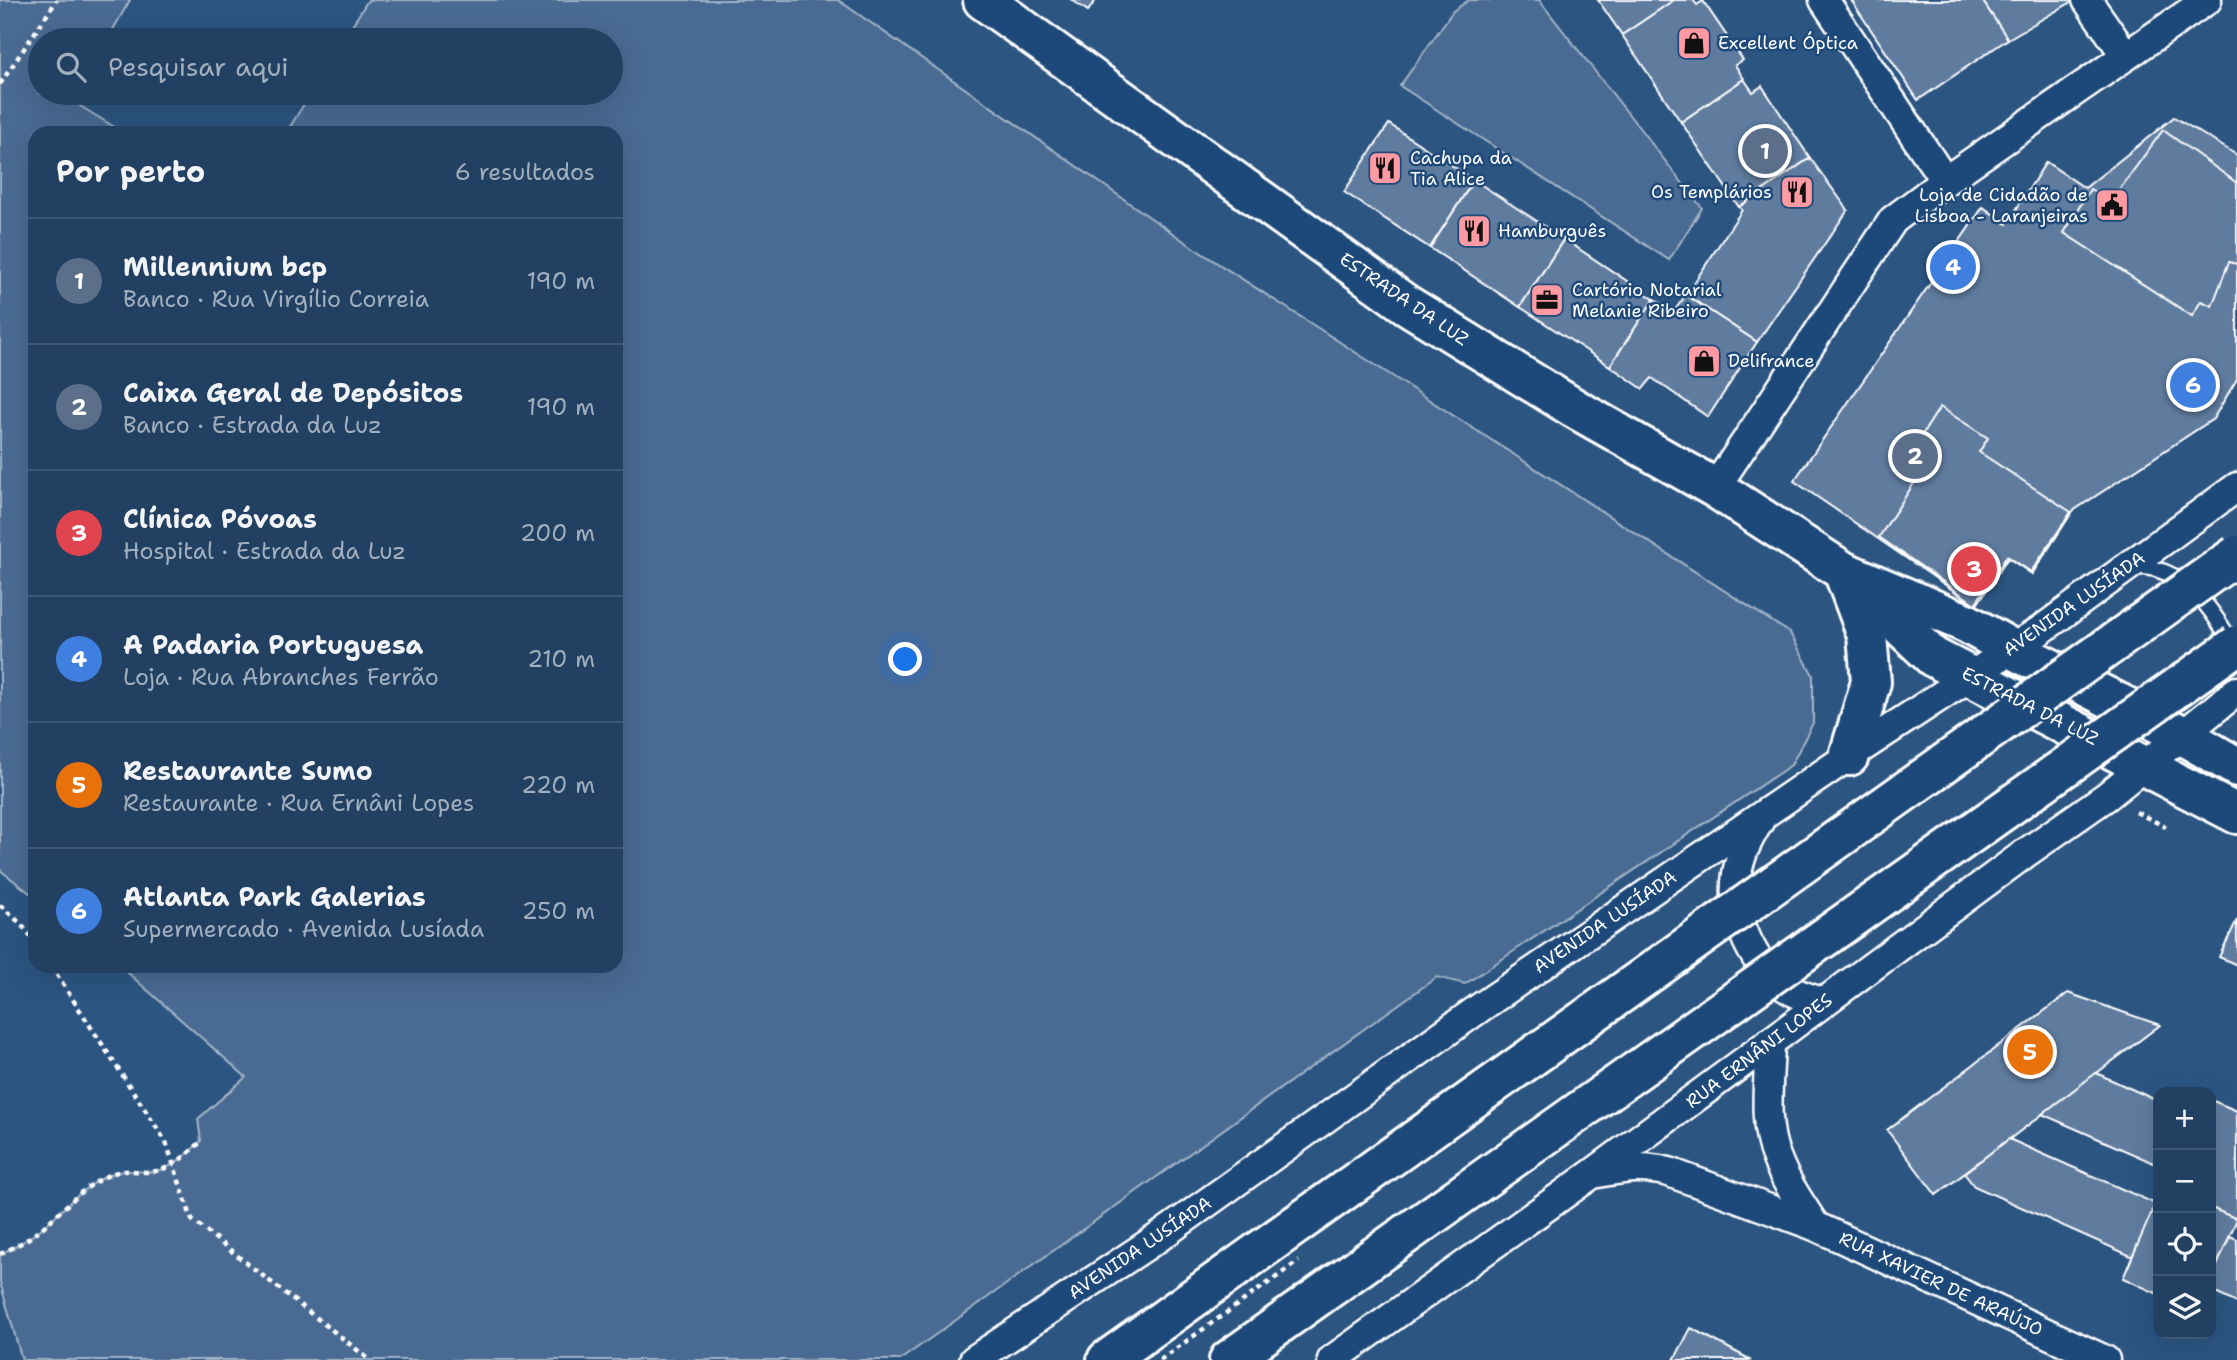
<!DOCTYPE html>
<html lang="pt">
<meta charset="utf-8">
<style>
:root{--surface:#214062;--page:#2d4b6b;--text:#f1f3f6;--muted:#a2afbe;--line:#3e5977;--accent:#ff9aa2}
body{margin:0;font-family:"Shantell Sans",sans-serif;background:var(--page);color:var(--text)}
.controls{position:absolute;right:21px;bottom:21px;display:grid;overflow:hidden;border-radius:14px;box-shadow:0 7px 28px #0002}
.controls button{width:63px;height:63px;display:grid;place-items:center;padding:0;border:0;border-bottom:2px solid var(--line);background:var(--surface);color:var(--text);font:35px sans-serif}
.you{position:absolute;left:906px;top:660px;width:24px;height:24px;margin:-18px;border:5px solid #fff;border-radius:50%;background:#1a73e8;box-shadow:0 0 0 10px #1a73e833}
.badge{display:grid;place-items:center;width:46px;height:46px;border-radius:50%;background:var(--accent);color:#fff;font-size:23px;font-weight:700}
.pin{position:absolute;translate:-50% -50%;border:4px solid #fff;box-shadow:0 2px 7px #0006}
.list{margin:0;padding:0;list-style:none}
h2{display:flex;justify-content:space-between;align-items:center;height:91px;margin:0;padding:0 28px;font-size:30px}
h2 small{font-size:23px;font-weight:400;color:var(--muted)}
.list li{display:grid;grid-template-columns:46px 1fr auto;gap:21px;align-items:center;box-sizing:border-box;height:126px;padding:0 28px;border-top:2px solid var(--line)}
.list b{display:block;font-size:26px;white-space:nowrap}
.list p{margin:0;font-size:23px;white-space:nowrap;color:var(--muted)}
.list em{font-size:23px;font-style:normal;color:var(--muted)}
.icon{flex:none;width:38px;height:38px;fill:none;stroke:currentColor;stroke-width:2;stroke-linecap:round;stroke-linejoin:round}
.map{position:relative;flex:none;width:2237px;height:1360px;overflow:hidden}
.search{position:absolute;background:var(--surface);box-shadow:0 7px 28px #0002;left:28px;top:28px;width:595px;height:77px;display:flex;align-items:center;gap:18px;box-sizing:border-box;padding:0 24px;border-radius:38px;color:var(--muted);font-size:26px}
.panel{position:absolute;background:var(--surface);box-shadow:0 7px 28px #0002;left:28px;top:126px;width:595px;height:847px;border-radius:21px}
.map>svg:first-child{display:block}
</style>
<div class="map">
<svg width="2237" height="1360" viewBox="0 0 2237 1360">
<rect width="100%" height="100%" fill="#2c5582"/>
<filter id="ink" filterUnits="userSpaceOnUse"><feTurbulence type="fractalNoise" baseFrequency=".0143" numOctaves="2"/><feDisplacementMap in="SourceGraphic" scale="14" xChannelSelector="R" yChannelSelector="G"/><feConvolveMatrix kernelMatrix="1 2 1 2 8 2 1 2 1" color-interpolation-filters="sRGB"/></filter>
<g filter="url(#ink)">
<g fill="#486b92" stroke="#a4b5c8" stroke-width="2">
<path d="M0,0H130L107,40H40V93H76L72,101L124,133H35V897L0,870Z"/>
<path d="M368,0H838L1194,248L1790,633L1813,675V723L1791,765L1465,984L1437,977L900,1360H22L0,1282V1254C13,1248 26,1241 37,1232C61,1213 81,1187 109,1175C121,1169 133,1171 146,1172C170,1172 185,1156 201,1141L198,1119L246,1077L120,966H616V133H286L311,93H611V40H343Z"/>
<path d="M1469,0H1539L1702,208L1669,260L1400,86L1453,11Z"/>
</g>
<g fill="#5e7c9f" stroke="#fff" stroke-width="2">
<path d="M1072,0H1096L1088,11Z"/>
<path d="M1598,0H1674L1622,35Z"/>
<path d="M1674,0H1693L1697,5L1703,1L1743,60L1735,65L1744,79L1681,122L1622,35Z"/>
<path d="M1851,0H1982L2008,39L1918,100Z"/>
<path d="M1982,0H2075L2008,39Z"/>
<path d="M1744,79L1753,92L1762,86L1810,158L1739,207L1681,122Z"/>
<path d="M2174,117L2237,155V379L2213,419L2073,511L2032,574L2008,558L1976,606L1794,481L1983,207L2007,224L2046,162L2085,188Z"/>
<path d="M1389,124L1474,180L1430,248L1344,192Z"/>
<path d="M2163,130L2237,183V264L2229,262L2212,306L2201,301L2192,316L2064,233L2090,189L2111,201Z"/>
<path d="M1810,158L1848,210L1757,342L1686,295L1742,210L1739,207Z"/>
<path d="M1474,180L1564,239L1520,307L1430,248Z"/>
<path d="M1564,239L1654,299L1610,366L1520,307Z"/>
<path d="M1686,295L1757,342L1708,417L1652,378L1643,389L1610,366L1654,299L1674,311Z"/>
<path d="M1940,407L1988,438L1979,452L2071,512L2031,572L2007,556L1975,604L1879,537L1927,463L1911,452Z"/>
<path d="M2237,920V965L2219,957Z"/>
<path d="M2068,993L2160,1025L1936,1195L1887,1130Z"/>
<path d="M2096,1073L2158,1101V1165L2042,1114Z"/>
<path d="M2211,1100L2237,1111V1219L2211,1208Z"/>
<path d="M2009,1139L2156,1204L2133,1257L1974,1186L1964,1173Z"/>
<path d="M2158,1198V1294L2123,1278Z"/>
<path d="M2211,1208L2237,1219L2211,1279Z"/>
<path d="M2230,1236L2237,1239V1303L2211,1291V1279Z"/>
<path d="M1691,1328L1751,1360H1674Z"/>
</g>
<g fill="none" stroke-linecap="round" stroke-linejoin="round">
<g stroke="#fff" stroke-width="19">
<path id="lane" d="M2132,565C2141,567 2151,567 2159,570C2195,582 2216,616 2234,647"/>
</g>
<g stroke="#fff" stroke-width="33">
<g id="street">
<path d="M1824,0L1945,181"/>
<path d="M2087,0L2126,56"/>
<path d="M1715,488L1893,220L1945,181L2207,0"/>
<path d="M1760,820C1749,837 1740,854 1737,874C1730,918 1753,969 1792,991C1802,996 1813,999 1823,1003"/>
<path d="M1770,1044C1769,1081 1762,1124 1777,1159C1786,1183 1801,1204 1815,1226"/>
<path d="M1598,1173C1625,1168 1642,1165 1669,1172L1815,1226L2105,1360"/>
<path d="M974,1360L1159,1237L1481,1007L1849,756L2041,630L2237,487"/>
<path d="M1332,1360L1592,1174L2027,852L2107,796L2237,691"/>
</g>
</g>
<g stroke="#fff" stroke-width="44">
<g id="secondary">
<path d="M983,0L1407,305L1574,408L1715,488L1843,571L1968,624L2012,649L2182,735L2237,767"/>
<path d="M1846,579L1867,635L1871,682L1849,756"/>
<path d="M1860,588L1933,657L2237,814"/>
</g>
</g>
<g stroke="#fff" stroke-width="44">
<g id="primary">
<path d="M1107,1360L1297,1224"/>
<path d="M1229,1360L1337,1283"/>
</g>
</g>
<g stroke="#fff" stroke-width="4.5" stroke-dasharray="5 5" stroke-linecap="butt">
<path d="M0,84L57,0"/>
<path d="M2136,812L2166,827"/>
<path d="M0,905L19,922L35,941"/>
<path d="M51,966L166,1142L192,1220L370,1360"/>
<path d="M0,1254C13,1248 26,1241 37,1232C61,1213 81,1187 109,1175C122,1169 133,1171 146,1172C170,1172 185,1156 202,1141"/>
</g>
<use href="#lane" stroke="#1f4a7a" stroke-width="14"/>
<use href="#street" stroke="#1f4a7a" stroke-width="28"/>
<use href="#secondary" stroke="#1f4a7a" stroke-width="38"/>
<use href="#primary" stroke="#1f4a7a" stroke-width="38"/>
<g stroke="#fff" stroke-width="44" stroke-linecap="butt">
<g id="primary-bridge">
<path d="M1297,1224L2237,555"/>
<path d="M1337,1283L2237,645"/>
</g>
</g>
<path stroke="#fff" stroke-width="4.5" stroke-dasharray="5 5" stroke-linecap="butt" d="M1160,1360L1299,1261"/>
<use href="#primary-bridge" stroke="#1f4a7a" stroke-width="38"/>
</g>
</g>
<defs>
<g id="shop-square" transform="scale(1.75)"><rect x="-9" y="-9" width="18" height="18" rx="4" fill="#ff9aa2" stroke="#1f4a7a"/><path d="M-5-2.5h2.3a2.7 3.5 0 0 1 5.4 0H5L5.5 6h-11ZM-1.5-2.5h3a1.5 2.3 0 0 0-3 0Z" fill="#111"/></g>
<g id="restaurant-square" transform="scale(1.75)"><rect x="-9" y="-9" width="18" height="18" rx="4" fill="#ff9aa2" stroke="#1f4a7a"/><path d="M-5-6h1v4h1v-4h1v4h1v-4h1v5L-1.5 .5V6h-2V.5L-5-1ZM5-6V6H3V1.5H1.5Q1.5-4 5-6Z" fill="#111"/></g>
<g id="civic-square" transform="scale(1.75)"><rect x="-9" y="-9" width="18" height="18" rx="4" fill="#ff9aa2" stroke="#1f4a7a"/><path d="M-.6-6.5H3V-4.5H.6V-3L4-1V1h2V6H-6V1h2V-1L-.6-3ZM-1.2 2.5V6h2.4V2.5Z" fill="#111"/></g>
<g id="office-square" transform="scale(1.75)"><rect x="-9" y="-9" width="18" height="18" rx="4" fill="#ff9aa2" stroke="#1f4a7a"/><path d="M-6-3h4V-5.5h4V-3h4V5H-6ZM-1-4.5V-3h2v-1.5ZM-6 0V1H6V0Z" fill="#111"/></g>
</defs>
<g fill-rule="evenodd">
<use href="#shop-square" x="1694" y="43"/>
<use href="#restaurant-square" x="1385" y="168"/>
<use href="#restaurant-square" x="1797" y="192"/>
<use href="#civic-square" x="2112" y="205"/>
<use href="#restaurant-square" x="1474" y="231"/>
<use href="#office-square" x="1547" y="300"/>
<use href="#shop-square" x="1704" y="361"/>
</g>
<g text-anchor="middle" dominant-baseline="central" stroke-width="5" stroke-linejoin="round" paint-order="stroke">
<g font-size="18" fill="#fff" stroke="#1f4a7a" text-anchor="start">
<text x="1718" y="43">Excellent Óptica</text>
<text x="1410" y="158">Cachupa da<tspan x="1410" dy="21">Tia Alice</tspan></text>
<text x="1772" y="192" text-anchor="end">Os Templários</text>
<text x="2088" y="195" text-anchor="end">Loja de Cidadão de<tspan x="2088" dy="21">Lisboa - Laranjeiras</tspan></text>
<text x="1498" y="231">Hamburguês</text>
<text x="1572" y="290">Cartório Notarial<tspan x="1572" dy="21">Melanie Ribeiro</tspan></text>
<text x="1728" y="361">Delifrance</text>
</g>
<g font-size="18" fill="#fff" stroke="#1f4a7a">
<text transform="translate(1404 299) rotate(34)">ESTRADA DA LUZ</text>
<text transform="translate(2074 604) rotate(-35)">AVENIDA LUSÍADA</text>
<text transform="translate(2030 706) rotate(27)">ESTRADA DA LUZ</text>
<text transform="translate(1605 922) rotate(-34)">AVENIDA LUSÍADA</text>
<text transform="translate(1759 1051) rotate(-37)">RUA ERNÂNI LOPES</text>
<text transform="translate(1140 1248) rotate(-34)">AVENIDA LUSÍADA</text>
<text transform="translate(1941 1284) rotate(25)">RUA XAVIER DE ARAÚJO</text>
</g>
</g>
</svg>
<div class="controls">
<button>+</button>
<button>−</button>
<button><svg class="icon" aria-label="locate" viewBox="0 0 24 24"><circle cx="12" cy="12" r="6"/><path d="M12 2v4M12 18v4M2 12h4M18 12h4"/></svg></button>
<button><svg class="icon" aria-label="layers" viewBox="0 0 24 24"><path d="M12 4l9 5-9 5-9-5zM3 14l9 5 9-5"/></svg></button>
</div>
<div class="you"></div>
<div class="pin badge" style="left:1765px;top:151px;background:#5c6f8a">1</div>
<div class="pin badge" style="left:1915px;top:456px;background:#5c6f8a">2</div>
<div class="pin badge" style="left:1974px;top:569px;background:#e0444e">3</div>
<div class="pin badge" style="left:1953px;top:267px;background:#3f7fe0">4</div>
<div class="pin badge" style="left:2030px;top:1052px;background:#e8710a">5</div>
<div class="pin badge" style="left:2193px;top:385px;background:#3f7fe0">6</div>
<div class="search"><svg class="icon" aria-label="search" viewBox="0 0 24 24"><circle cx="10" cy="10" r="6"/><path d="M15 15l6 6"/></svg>Pesquisar aqui</div>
<section class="panel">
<h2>Por perto<small>6 resultados</small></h2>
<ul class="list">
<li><span class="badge" style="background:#5c6f8a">1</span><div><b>Millennium bcp</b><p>Banco · Rua Virgílio Correia</p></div><em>190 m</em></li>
<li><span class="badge" style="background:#5c6f8a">2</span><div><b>Caixa Geral de Depósitos</b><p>Banco · Estrada da Luz</p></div><em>190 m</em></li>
<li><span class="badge" style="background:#e0444e">3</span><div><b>Clínica Póvoas</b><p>Hospital · Estrada da Luz</p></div><em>200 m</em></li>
<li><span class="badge" style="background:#3f7fe0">4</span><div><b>A Padaria Portuguesa</b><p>Loja · Rua Abranches Ferrão</p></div><em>210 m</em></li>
<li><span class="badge" style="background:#e8710a">5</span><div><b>Restaurante Sumo</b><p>Restaurante · Rua Ernâni Lopes</p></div><em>220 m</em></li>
<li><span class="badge" style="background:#3f7fe0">6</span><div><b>Atlanta Park Galerias</b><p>Supermercado · Avenida Lusíada</p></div><em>250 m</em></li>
</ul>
</section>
</div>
